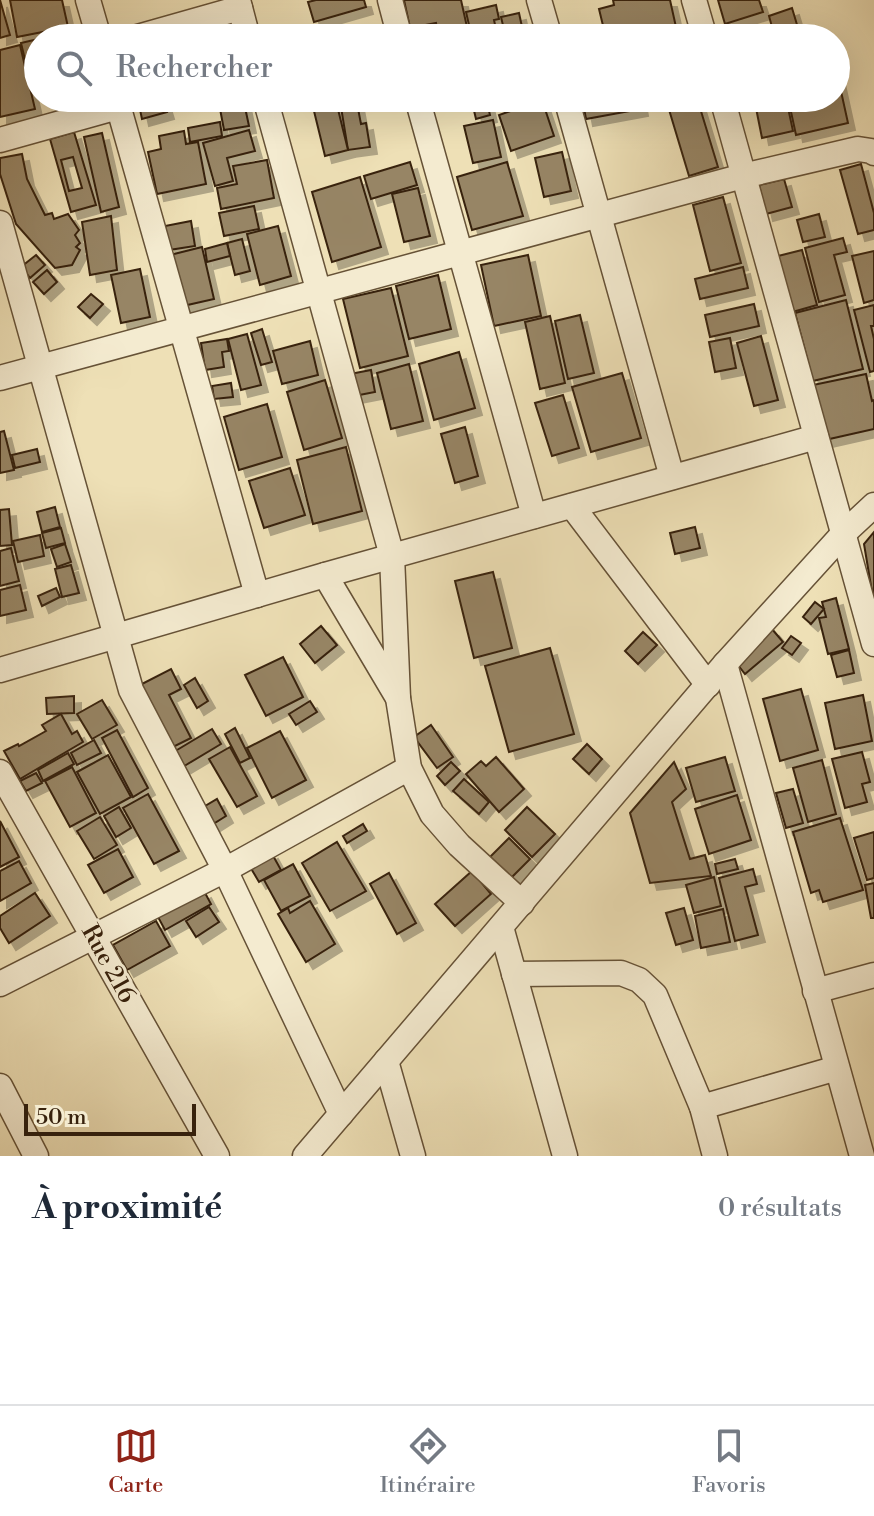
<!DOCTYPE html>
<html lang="fr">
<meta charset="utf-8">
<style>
:root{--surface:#fff;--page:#f2f2f3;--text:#1f2937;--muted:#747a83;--line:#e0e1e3;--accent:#8f2418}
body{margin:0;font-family:"Libre Bodoni",serif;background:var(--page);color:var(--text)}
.scale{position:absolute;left:24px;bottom:20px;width:172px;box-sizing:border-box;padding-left:8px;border:4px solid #38220d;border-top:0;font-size:22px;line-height:28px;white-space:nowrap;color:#38220d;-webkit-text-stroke:6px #f4ebd0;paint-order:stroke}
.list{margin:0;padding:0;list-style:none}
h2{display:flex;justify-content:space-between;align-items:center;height:104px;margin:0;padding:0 32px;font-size:34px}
h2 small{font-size:26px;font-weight:400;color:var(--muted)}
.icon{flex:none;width:44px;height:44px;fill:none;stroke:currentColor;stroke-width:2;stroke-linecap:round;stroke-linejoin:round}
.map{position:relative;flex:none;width:874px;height:1156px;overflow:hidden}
.search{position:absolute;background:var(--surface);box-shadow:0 8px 32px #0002;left:24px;right:24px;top:24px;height:88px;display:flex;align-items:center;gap:20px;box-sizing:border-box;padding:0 28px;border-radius:44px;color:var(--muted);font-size:30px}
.sheet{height:248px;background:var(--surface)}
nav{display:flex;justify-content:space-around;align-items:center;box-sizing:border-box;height:112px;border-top:2px solid var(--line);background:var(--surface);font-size:22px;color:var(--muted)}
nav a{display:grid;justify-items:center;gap:4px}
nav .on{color:var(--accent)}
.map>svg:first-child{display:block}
</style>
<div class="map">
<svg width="874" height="1156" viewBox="0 0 874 1156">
<defs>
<filter id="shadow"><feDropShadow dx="7" dy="7" stdDeviation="0" flood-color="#0004"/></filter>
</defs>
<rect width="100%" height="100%" fill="#eee0b6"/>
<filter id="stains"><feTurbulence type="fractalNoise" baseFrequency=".0025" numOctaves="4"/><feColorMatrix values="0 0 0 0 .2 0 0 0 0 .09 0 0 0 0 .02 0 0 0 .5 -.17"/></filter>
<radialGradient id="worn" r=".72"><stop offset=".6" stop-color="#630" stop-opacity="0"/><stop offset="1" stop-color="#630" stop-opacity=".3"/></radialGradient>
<g fill="#978565" stroke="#38220d" stroke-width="2" fill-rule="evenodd" filter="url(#shadow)">
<path d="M0,0L10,35L0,38Z"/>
<path d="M10,0H62L68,27L17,37Z"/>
<path d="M316,0H364L366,7L314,22L308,2Z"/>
<path d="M404,0H461L467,27L438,33L436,23L410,28Z"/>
<path d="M613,0H670L676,27L633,38H606L599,9L614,5Z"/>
<path d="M718,0H759L763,12L725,24Z"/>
<path d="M496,5L499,19L494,20L498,38H472L466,12Z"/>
<path d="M792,8L801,38H775L769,16Z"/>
<path d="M519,13L524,36L506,38L501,17Z"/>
<path d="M71,28L74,38H49L48,35Z"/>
<path d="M361,29L363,38H326Z"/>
<path d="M225,30L226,38H185Z"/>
<path d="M38,39V62L26,64L21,43Z"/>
<path d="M20,45L35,109L0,117V50Z"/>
<path d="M837,73L848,123L796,135L788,98H836Z"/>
<path d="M218,98H243L249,126L224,130Z"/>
<path d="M356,98L361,124L366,123L370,147L348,150L340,101Z"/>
<path d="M471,98H486L490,115L476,119Z"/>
<path d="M582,98H639L641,109L586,119Z"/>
<path d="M684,98H697L718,167L689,176L667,103Z"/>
<path d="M754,98H786L793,131L762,138Z"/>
<path d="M163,99L167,112L142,119L139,105Z"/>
<path d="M542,100L554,136L511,151L499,115Z"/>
<path d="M336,101L348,150L325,156L313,107Z"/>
<path d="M493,120L501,157L473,163L464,126Z"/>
<path d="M220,122L222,136L190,142L188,128Z"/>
<path d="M249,130L255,151L227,158L233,181L215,186L203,143Z"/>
<path d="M184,131L186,144L198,142L206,184L157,194L148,152L161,149L159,136Z"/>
<path d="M74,132L96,205L71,212L50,139ZM73,157L82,188L69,191L61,160Z"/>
<path d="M102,133L119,207L101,212L84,137Z"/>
<path d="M562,152L571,191L544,197L535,158Z"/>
<path d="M22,154L27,179L45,215L52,213L54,219L68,214L79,230L75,235L80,243L76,247L80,250L72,265L55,268L16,224L0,174V158Z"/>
<path d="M267,160L274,198L221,209L217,188L237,184L233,166Z"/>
<path d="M410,162L417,185L371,199L364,176Z"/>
<path d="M507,162L523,216L472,230L457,177Z"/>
<path d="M861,164L874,213V230L858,234L840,170Z"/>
<path d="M360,177L381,247L332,262L312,192Z"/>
<path d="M784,179L792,207L766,214L759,185Z"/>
<path d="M418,188L430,236L404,242L392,194Z"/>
<path d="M723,197L741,263L710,271L693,205Z"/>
<path d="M254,206L259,229L224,236L219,213Z"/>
<path d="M819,214L825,237L803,242L797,220Z"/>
<path d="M111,216L117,270L90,275L82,222Z"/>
<path d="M191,221L195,246L169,250L165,226Z"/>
<path d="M278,226L291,276L260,285L247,234Z"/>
<path d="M843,238L847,252L834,255L845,295L819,302L805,248Z"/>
<path d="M242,239L250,271L235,275L227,243Z"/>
<path d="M227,243L230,256L207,262L205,249Z"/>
<path d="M202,247L214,299L183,306L170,255Z"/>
<path d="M802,250L817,305L789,313L774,257Z"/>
<path d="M874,251V300L864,303L852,256Z"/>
<path d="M36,255L45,265L30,278L21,267Z"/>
<path d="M528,255L541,316L494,326L481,265Z"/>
<path d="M743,267L748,288L700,299L695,279Z"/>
<path d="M140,269L150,317L121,323L111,275Z"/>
<path d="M47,270L57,282L44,294L33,282Z"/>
<path d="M438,275L451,329L409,339L396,286Z"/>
<path d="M391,288L408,356L360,368L343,299Z"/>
<path d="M91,294L103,304L90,318L78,307Z"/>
<path d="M846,300L863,369L813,381L795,313Z"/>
<path d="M754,304L759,326L710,337L705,315Z"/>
<path d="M874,305V326H871L874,339V371L870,372L854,310Z"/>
<path d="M580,315L594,373L568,379L555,321Z"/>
<path d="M550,316L565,383L540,389L525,322Z"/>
<path d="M262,329L272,362L261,365L251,333Z"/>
<path d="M247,334L261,385L241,390L228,339Z"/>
<path d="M761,336L778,400L754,406L737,343Z"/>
<path d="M730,338L736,368L715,372L709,342Z"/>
<path d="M227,339L229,351L222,352L224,367L205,370L201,343Z"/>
<path d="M310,341L318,375L282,384L273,351Z"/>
<path d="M459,352L475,408L434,420L419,364Z"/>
<path d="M409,364L423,421L391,429L377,373Z"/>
<path d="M371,370L375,392L354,396L350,374Z"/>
<path d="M622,373L641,438L591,452L572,387Z"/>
<path d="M866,374L872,401L874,400V429L825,440L813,385Z"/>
<path d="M325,380L342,438L304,450L287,392Z"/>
<path d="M231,383L233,397L214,399L212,386Z"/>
<path d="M563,395L579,448L552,456L535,403Z"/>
<path d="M267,404L282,457L239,470L224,417Z"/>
<path d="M465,427L478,476L455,483L441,434Z"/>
<path d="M4,431L14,470L0,473V432Z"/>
<path d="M346,447L362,511L313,524L297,460Z"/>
<path d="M37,449L40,462L15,468L12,455Z"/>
<path d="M290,468L305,515L264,528L249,481Z"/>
<path d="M55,507L60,527L42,532L37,512Z"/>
<path d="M9,509L12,545L0,546V510Z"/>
<path d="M695,527L700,548L675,554L670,533Z"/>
<path d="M61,528L65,543L46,548L42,533Z"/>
<path d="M874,532V598H873L864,544Z"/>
<path d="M40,535L44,556L18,562L13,541Z"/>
<path d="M65,544L71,562L57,567L51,549Z"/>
<path d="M11,548L19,581L0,586V551Z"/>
<path d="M71,565L79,593L62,597L55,569Z"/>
<path d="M493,572L512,648L474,658L455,581Z"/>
<path d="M20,585L26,610L0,616V590Z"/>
<path d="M56,588L60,597L42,606L38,596Z"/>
<path d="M836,598L849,649L828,654L819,618L826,617L822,602Z"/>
<path d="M815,602L824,609L811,624L803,617Z"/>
<path d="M321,626L337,645L315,663L300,644Z"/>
<path d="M772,629L783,642L745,674L734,660Z"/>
<path d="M643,632L657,645L638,664L625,651Z"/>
<path d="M791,636L801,643L792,655L782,648Z"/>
<path d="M550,648L574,734L509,752L485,666Z"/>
<path d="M849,650L854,673L837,677L831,655Z"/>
<path d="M283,657L303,697L266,716L245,675Z"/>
<path d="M171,669L181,689L169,695L191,738L169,749L138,686Z"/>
<path d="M195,678L208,701L197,708L184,685Z"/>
<path d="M801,689L818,750L780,761L763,699Z"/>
<path d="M863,695L872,741L835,749L825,703Z"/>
<path d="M74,696V713L47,714L46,698Z"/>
<path d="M102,700L117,725L92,739L77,714Z"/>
<path d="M310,701L317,712L296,725L289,714Z"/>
<path d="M61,714L72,734L77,731L83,742L20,779L4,751L18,744L19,746L46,731L42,725Z"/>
<path d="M431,725L453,757L437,768L414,737Z"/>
<path d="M235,728L250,758L240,763L225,734Z"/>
<path d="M212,729L221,744L181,768L172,753Z"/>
<path d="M117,730L148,788L133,797L102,738Z"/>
<path d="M280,731L306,780L272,798L247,748Z"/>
<path d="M94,740L101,753L77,765L71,753Z"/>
<path d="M587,744L602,759L589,774L573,759Z"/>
<path d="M230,747L257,796L237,807L209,759Z"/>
<path d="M862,752L870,782L862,784L867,802L845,808L832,759Z"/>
<path d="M68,753L74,764L43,781L38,770Z"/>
<path d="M108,755L131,797L100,814L77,772Z"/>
<path d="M496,757L524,789L499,812L466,774L481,761L486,766Z"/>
<path d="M725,757L735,791L696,802L686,768Z"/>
<path d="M822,760L836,814L808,822L793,768Z"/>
<path d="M451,762L460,771L445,785L437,776Z"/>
<path d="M674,762L686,789L672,802L690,859L705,855L711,876L650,883L630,813Z"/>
<path d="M72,767L96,813L70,827L45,781Z"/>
<path d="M36,773L42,783L26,791L20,781Z"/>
<path d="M464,779L489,802L479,814L453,791Z"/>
<path d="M793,789L803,823L786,828L776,793Z"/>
<path d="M148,794L179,851L154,864L123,808Z"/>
<path d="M737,795L751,840L709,854L695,809Z"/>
<path d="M217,799L226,816L210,826L200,809Z"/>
<path d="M119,807L131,828L116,837L104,816Z"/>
<path d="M527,807L555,834L532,857L505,830Z"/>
<path d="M100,817L117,845L94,859L77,831Z"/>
<path d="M840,818L863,890L823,902L819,890L811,893L793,832Z"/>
<path d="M0,821L19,857L0,867Z"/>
<path d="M363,824L367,831L347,843L343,836Z"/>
<path d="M874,832V878L867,880L854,838Z"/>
<path d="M509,838L530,859L509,880L488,859Z"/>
<path d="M337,842L366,891L330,911L302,863Z"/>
<path d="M118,849L133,877L104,893L88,865Z"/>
<path d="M271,852L281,870L259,882L249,865Z"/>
<path d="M735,859L738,869L717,874L715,864Z"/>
<path d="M19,861L31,883L0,901V871Z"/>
<path d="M293,864L310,896L281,911L264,880Z"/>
<path d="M753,869L757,884L745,887L758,935L735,941L719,878Z"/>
<path d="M472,871L491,894L455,926L435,904Z"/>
<path d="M389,873L416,923L397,934L370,884Z"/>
<path d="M714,877L721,906L694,913L686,885Z"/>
<path d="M874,883V918H871L865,885Z"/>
<path d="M204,891L211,904L165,930L158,917Z"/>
<path d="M35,893L50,916L9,943L0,928V916Z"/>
<path d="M310,901L335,944L306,962L278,914L288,908L290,913Z"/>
<path d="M209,907L219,922L196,937L186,921Z"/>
<path d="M684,908L693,940L676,945L666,913Z"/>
<path d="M723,909L730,942L701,948L695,916Z"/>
<path d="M156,921L170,946L127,970L113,945Z"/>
</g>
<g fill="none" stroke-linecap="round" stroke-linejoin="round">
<g stroke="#665237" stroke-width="27">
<g id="minor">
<path d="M88,0L99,38"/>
<path d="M238,0L248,38"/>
<path d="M390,0L400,38"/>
<path d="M539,0L550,38"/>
<path d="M694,0L705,38"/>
<path d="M134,38L240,8"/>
<path d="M116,98L257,595"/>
<path d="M265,98L392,556L398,698"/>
<path d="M417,98L534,516"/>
<path d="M566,98L672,477"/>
<path d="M722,98L874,644"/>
<path d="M0,140L118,107"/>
<path d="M0,223L131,690L225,870L341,1114"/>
<path d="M0,378L743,176L858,149L871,151L874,153"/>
<path d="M572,506L708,685"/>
<path d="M325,575L398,698L409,768L432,814L459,845L522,903"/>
<path d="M725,664L862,1156"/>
<path d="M0,670L325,575L816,437"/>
<path d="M0,772L217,1156"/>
<path d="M501,927L565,1156"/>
<path d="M514,974L621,973L639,980L655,995L702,1107L715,1156"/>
<path d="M0,984L225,870L409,768"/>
<path d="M815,991L874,975"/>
<path d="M386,1061L413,1156"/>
<path d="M0,1086L36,1156"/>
<path d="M702,1107L837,1068"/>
<path d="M305,1156L725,664L843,534L874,505"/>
</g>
</g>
<use href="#minor" stroke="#f4ebd0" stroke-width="24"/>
</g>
<g text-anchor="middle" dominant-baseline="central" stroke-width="6" stroke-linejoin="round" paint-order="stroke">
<g font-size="24" fill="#38220d" stroke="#f4ebd0">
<text transform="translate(108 964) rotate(61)">Rue 216</text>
</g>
</g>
<rect width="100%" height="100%" filter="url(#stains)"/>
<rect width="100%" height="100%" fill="url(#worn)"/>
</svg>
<div class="scale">50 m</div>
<div class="search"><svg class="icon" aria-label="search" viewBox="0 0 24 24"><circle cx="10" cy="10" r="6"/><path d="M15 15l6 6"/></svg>Rechercher</div>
</div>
<section class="sheet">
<h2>À proximité<small>0 résultats</small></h2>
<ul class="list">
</ul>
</section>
<nav>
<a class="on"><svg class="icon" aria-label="map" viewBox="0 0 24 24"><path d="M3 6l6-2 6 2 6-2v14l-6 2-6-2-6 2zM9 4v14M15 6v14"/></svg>Carte</a>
<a><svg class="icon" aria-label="directions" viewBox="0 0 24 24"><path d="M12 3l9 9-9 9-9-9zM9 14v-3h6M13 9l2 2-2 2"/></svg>Itinéraire</a>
<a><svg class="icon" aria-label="saved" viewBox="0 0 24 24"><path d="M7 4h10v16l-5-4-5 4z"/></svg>Favoris</a>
</nav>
